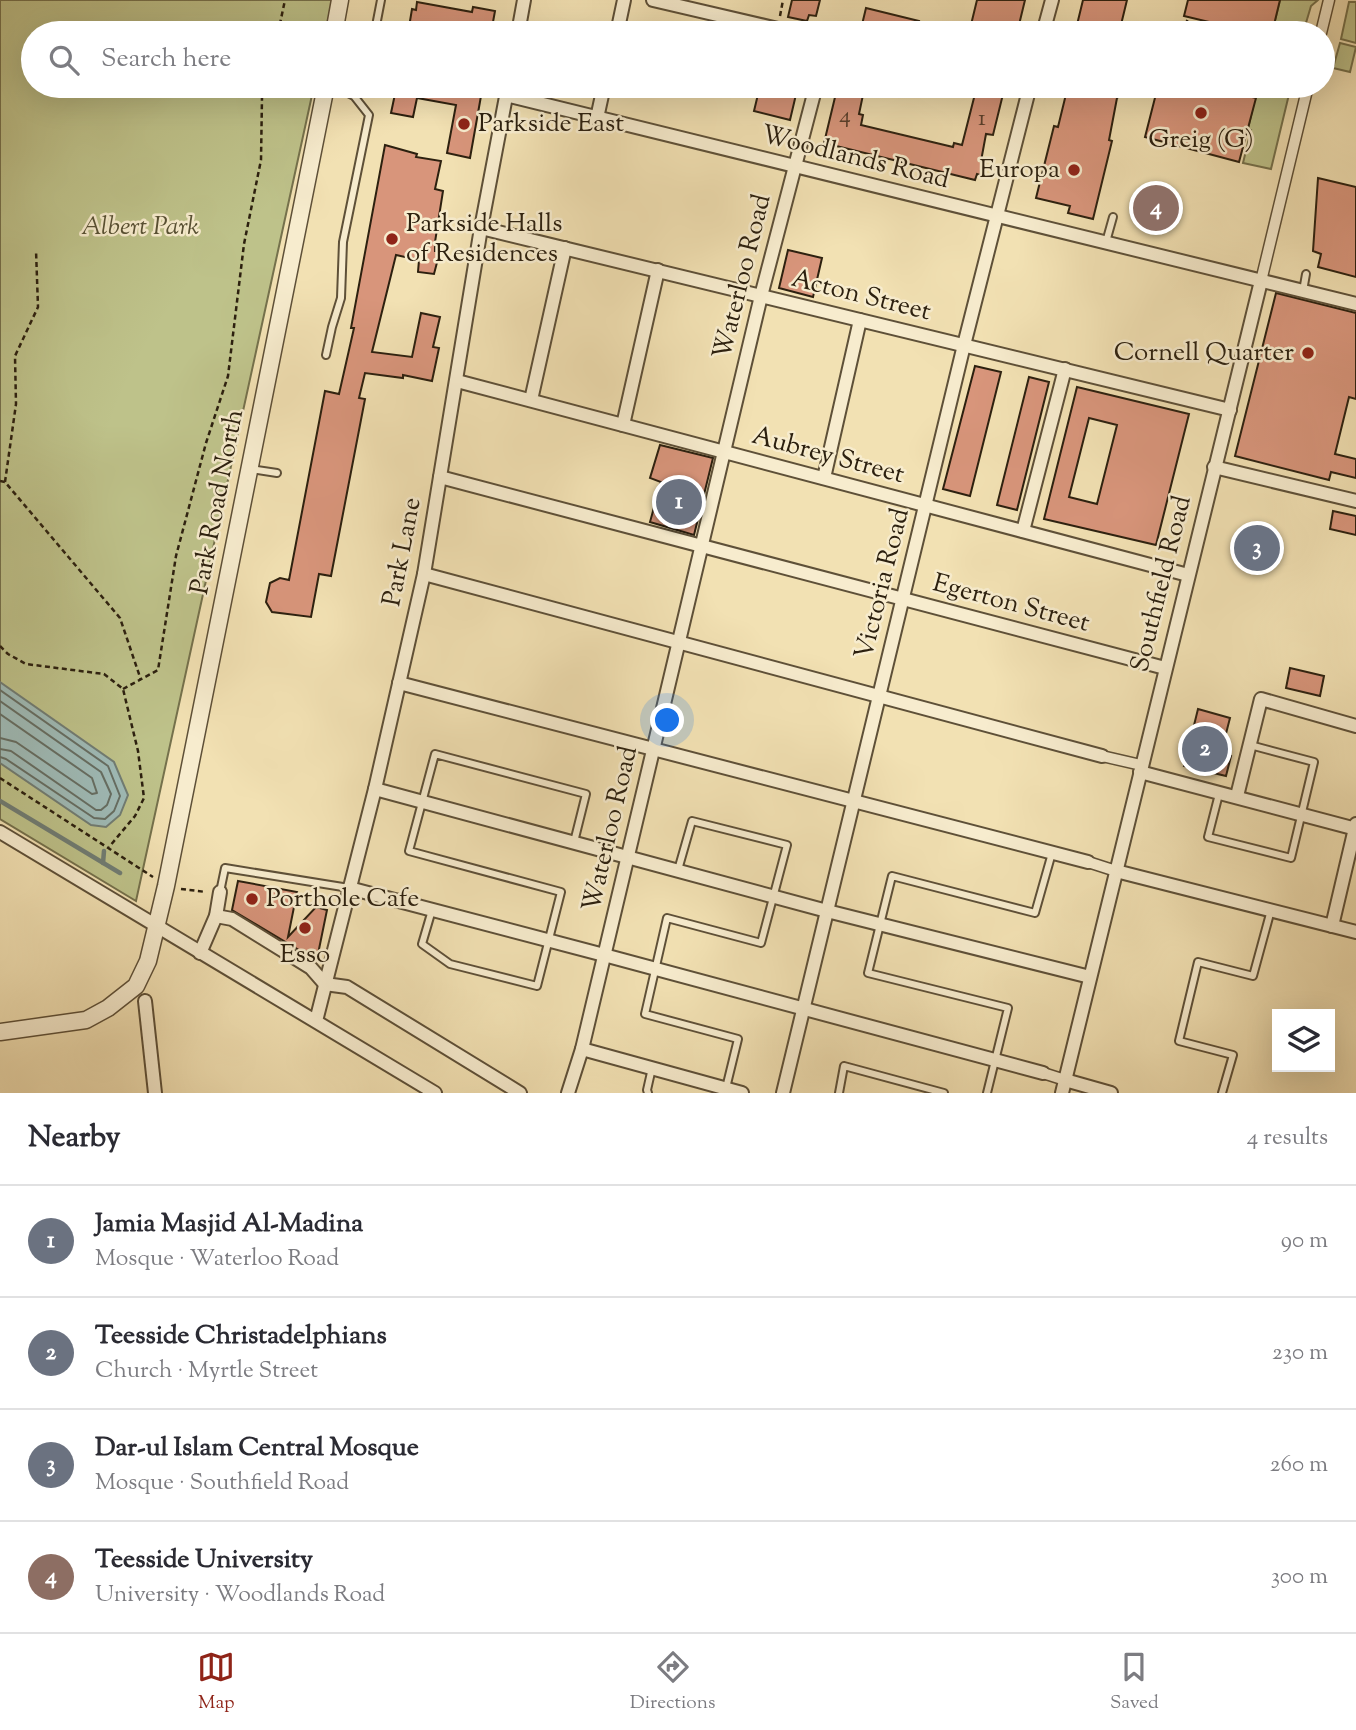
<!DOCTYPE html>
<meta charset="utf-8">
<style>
:root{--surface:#fff;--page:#f2f2f3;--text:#2b2b33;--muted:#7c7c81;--line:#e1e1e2;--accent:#8f2418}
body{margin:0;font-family:"Sorts Mill Goudy",serif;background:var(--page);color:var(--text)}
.controls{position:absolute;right:21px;bottom:21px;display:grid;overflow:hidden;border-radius:0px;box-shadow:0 7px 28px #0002}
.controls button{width:63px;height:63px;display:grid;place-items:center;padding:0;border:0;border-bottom:2px solid var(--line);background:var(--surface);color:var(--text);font:35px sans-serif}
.you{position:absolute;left:668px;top:721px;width:24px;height:24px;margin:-18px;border:5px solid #fff;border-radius:50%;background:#1a73e8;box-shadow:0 0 0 10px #1a73e833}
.badge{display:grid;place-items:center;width:46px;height:46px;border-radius:50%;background:var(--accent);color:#fff;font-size:23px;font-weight:700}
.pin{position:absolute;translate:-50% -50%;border:4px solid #fff;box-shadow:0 2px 7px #0006}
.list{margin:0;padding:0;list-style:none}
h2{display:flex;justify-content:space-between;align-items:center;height:91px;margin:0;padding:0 28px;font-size:30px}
h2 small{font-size:23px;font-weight:400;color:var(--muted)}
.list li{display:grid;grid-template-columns:46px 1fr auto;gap:21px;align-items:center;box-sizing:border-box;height:112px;padding:0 28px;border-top:2px solid var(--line)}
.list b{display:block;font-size:26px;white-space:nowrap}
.list p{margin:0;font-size:23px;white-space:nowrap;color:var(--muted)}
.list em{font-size:23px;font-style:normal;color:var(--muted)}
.icon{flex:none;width:38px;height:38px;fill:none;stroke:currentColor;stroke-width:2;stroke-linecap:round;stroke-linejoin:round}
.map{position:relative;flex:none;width:1356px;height:1093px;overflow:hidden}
.search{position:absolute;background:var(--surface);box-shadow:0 7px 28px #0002;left:21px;right:21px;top:21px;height:77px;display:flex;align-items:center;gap:18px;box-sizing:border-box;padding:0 24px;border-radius:38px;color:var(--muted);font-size:26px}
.sheet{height:539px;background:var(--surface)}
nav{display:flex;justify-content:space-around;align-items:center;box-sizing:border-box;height:98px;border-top:2px solid var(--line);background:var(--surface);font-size:19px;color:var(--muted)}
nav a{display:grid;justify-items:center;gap:4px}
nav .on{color:var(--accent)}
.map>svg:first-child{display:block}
</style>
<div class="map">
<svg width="1356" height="1093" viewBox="0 0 1356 1093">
<rect width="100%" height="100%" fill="#f2e1b3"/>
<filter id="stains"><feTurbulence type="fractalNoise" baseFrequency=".00286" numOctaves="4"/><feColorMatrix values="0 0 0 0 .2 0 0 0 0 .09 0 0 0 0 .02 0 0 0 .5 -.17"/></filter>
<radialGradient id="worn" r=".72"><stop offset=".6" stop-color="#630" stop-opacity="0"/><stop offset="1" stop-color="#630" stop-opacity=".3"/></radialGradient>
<g fill="#bec28a" stroke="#75714c" stroke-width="2">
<path d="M0,0H333L325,33H33V86H314L136,901L0,819Z"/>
<path d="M1280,0H1318L1311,6L1303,33H1272Z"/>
<path d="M1349,2H1356V43L1341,39Z"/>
<path d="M1340,43L1356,47L1350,72L1333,68Z"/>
<path d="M1209,86H1291L1271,169L1243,163L1251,130L1248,129L1255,98Z"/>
</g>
<path fill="#9fbbb7" stroke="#717d74" stroke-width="2" d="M0,682L114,762L128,795L120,815L106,827L91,825L0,763Z"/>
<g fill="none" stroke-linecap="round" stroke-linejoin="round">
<g stroke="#666e63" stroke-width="2">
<path d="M0,690L108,766L120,796L114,811L105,819L94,818L6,759L0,757"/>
<path d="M0,701L101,772L111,794L107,805L101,810H96L11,751L0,749"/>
<path d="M0,714L92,778L97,793L92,794L16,742L0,738"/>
</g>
<g stroke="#717d74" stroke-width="4.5">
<path d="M0,801L120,873"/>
<path d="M103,863L104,851"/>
</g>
</g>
<g fill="#d8957b" stroke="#2c200f" stroke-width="2" fill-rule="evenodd">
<path d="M792,0H820L816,16L809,15L807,21L788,17Z"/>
<path d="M977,0H1025L1017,33H969Z"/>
<path d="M1083,0H1127L1119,33H1075Z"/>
<path d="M1188,0H1280L1272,33H1255L1184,16Z"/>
<path d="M417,2L472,12L473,7L495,11L491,33H408L412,9L416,10Z"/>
<path d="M866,8L919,21L916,33H860Z"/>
<path d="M387,86H462L461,93L481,96L470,158L447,153L456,105L417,98L413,117L391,113L395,94L386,92Z"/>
<path d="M760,86H798L790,120L754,111Z"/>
<path d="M845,86L864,90L859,114L863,115L861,125L953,147L954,143L962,145L977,86H1005L993,135L986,134L981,161L986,162L983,176L977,174L975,180L824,143L837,89L843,90Z"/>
<path d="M1068,86H1138L1117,98L1109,140L1112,141L1093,219L1068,213L1070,206L1036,198L1054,126L1058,127Z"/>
<path d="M1158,86H1209L1256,98L1239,162L1145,137Z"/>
<path d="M385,145L417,154L416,157L441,161L435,189L443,191L435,242V251H440L434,274L418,272L419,260L396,255L372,352L412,357L421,313L440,317L433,347L439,348L432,381L403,375V378L365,373L359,398L365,399L331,576L319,574L311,617L272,612L266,602L270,583L280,578L289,580L325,391L339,394L354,328H351Z"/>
<path d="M1318,178L1356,187V277L1318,267L1321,254L1313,251Z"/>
<path d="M788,250L822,258L813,297L779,288Z"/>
<path d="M1276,293L1356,313V399L1349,397L1335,454L1356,459V478L1331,472L1329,480L1235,456Z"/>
<path d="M975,366L1001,372L970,496L943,489Z"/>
<path d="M1029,377L1049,382L1017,510L997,505Z"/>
<path d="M1077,387L1189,414L1156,545L1044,519ZM1089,418L1117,425L1097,504L1069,497Z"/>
<path d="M660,445L713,458L694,535L650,522L661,482L650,478Z"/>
<path d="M1333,511L1356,516V535L1330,529Z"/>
<path d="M1244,531L1278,540L1271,565L1237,556Z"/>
<path d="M1290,668L1324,676L1320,696L1286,688Z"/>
<path d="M1198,709L1230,718L1221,753L1231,756L1226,776L1184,766Z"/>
<path d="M238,881L297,892L288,937L316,907L327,910L318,954L299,950L232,910Z"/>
</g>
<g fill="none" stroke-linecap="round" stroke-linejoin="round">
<g stroke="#5e5038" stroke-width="10">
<g id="service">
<path d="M375,31L381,0"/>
<path d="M1106,242L1113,217"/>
<path d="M1303,291L1306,274"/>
<path d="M326,355L332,327L341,298L343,242L369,115L354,96L335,86"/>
<path d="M251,469L277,473"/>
<path d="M1219,794L1208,837L1291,858L1314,762L1250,745"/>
<path d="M678,870L692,821L787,845L761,943L667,918L645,1014L738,1039L726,1088"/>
<path d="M220,892L225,868L349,888"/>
<path d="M432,910L422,944L450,964L537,986L561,892L409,851L435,754L586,794L574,842"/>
<path d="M648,1093L647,1090L652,1068"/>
<path d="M839,1093L844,1066L944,1093"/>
<path d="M987,1093L1008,1008L868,973L892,876L1035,913L1052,853"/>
<path d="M1222,1093L1233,1055L1179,1041L1198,962L1253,976L1271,910"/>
</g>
</g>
<g stroke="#5e5038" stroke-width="13">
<g id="pedestrian">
<path d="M1321,33L1329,0"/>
<path d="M1261,281L1308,86"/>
<path d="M1102,756L1141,765"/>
<path d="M1088,862L1116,871"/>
<path d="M1043,1073L1065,1080"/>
</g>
</g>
<g stroke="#5e5038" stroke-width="16">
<g id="minor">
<path d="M653,0L795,33"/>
<path d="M518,33L524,0"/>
<path d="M617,33L624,0"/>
<path d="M1043,33L1052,0"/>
<path d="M506,95L1356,304"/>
<path d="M597,118L604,86"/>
<path d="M481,228L1230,410"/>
<path d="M457,381L1188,575"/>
<path d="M531,400L565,248"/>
<path d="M623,425L658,270"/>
<path d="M1214,467L1356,501"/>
<path d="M440,477L1165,668"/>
<path d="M824,478L860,320"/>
<path d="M1023,531L1065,369"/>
<path d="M424,574L1102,756"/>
<path d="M399,683L1088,862"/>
<path d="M1140,772L1356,829"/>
<path d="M375,789L827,911L1090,977"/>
<path d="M1237,796L1261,699L1356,726"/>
<path d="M0,832L435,1093"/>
<path d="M1116,871L1356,932"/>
<path d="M349,888L604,955L1043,1073"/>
<path d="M216,916L232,919L311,968L325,984L347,987L520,1093"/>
<path d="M1332,926L1356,824"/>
<path d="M200,953L216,916L220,892"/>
<path d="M145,1001L155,1093"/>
<path d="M316,1021L375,789L424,574L481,228L508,86"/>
<path d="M582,1049L742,1093"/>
<path d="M1065,1080L1111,1093"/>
<path d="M568,1093L582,1049L761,296L816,86"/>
<path d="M783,1093L964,345L1030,86"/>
<path d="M1062,1093L1261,281"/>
</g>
</g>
<g stroke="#5e5038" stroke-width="19">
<g id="tertiary">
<path d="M334,33L340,0"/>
<path d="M0,1032L86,1020L108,1008L136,986L148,961L166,886L326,86"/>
</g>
</g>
<g stroke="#2c200f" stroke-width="2.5" stroke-dasharray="5 3.5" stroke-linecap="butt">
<path d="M780,16L783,0"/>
<path d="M278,33L285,0"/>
<path d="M1184,33L1188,17"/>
<path d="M0,481L5,482L120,618L141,680"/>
<path d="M5,482L16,404L15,356L38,307L36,250"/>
<path d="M0,646L8,654L26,664L104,674L123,689L138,751L144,798L135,816L109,847"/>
<path d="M123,689L158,670L176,556L206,443L228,376L244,244L261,160L262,97L265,86"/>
<path d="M0,778L153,877"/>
<path d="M181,889L206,892"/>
</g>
<use href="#service" stroke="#f7ecce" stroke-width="6"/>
<use href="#pedestrian" stroke="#f7ecce" stroke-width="10"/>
<use href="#minor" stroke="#f7ecce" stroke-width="12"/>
<use href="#tertiary" stroke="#f7ecce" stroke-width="16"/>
</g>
<g fill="#8f2418" stroke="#f7ecce" stroke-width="2.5">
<circle cx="1201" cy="113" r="7"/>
<circle cx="464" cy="124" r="7"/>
<circle cx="1074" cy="170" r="7"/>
<circle cx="392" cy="239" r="7"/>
<circle cx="1308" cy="353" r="7"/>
<circle cx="252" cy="899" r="7"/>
<circle cx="305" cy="928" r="7"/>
</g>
<g text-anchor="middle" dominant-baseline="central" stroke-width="5" stroke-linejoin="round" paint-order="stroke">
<g font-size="23" fill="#573d2a">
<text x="845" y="116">4</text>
<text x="982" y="119">1</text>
</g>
<g font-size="26" fill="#2c200f" stroke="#f7ecce" text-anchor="start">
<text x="478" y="124">Parkside East</text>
<text x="1201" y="140" text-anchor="middle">Greig (G)</text>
<text x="1060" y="170" text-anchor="end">Europa</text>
<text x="406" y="224">Parkside Halls<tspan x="406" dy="30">of Residences</tspan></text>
<text x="1294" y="353" text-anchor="end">Cornell Quarter</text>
<text x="266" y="899">Porthole Cafe</text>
<text x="305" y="955" text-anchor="middle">Esso</text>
</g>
<g font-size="26" fill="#2c200f" stroke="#f7ecce">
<text transform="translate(855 158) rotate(14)">Woodlands Road</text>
<text transform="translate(743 277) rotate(-76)">Waterloo Road</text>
<text transform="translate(861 296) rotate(14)">Acton Street</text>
<text transform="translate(828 456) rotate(15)">Aubrey Street</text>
<text transform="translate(218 502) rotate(-79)">Park Road North</text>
<text transform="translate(403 552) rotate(-79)">Park Lane</text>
<text transform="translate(883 584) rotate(-76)">Victoria Road</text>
<text transform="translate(1162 584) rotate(-76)">Southfield Road</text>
<text transform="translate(1011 604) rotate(15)">Egerton Street</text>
<text transform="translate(611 829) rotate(-77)">Waterloo Road</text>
</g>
<g font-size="26" font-style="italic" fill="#585134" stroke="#f7ecce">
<text x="140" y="227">Albert Park</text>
</g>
</g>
<rect width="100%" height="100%" filter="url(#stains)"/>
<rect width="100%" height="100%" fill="url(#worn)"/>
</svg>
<div class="controls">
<button><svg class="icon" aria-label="layers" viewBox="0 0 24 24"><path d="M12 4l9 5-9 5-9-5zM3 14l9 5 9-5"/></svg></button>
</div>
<div class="you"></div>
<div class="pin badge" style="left:679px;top:502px;background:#6b7280">1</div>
<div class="pin badge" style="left:1205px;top:749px;background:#6b7280">2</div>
<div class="pin badge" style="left:1257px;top:548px;background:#6b7280">3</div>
<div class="pin badge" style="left:1156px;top:208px;background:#8d6e63">4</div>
<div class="search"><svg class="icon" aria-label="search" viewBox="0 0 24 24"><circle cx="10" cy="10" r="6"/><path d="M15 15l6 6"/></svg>Search here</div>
</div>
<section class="sheet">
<h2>Nearby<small>4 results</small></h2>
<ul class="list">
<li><span class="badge" style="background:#6b7280">1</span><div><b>Jamia Masjid Al-Madina</b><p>Mosque · Waterloo Road</p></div><em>90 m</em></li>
<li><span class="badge" style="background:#6b7280">2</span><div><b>Teesside Christadelphians</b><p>Church · Myrtle Street</p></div><em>230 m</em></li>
<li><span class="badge" style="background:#6b7280">3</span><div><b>Dar-ul Islam Central Mosque</b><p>Mosque · Southfield Road</p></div><em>260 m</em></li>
<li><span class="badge" style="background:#8d6e63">4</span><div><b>Teesside University</b><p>University · Woodlands Road</p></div><em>300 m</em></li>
</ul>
</section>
<nav>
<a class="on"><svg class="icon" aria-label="map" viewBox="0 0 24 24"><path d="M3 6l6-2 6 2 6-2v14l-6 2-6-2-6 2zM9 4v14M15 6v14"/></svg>Map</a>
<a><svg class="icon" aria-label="directions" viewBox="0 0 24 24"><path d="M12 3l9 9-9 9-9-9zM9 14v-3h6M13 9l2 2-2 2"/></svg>Directions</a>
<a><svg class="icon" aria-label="saved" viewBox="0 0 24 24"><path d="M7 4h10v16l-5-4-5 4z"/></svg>Saved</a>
</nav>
